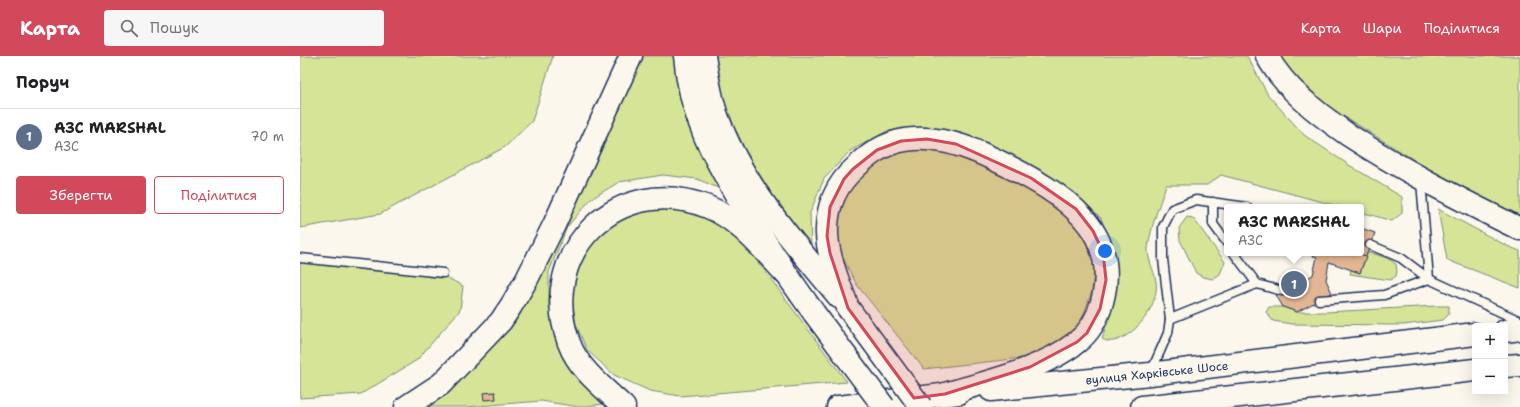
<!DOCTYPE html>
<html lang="uk">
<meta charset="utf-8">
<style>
:root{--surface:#fff;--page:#f6f6f6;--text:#202124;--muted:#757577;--line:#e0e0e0;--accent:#d1495b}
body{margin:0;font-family:"Shantell Sans",sans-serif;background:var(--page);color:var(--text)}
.controls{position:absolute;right:12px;bottom:12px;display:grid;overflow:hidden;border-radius:4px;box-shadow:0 4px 16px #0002}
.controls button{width:36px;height:36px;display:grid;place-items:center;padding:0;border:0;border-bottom:1px solid var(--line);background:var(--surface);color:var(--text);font:20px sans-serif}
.you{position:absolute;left:805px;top:195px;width:14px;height:14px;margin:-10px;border:3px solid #fff;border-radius:50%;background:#1a73e8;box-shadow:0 0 0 6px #1a73e833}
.badge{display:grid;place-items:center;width:26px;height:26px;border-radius:50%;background:var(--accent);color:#fff;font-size:13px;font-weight:700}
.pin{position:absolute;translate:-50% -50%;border:2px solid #fff;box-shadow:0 1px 4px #0006}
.popup{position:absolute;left:924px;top:148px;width:140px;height:52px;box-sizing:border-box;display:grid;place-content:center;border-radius:4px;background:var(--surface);filter:drop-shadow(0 1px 3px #0005);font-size:13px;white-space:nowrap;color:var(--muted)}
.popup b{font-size:15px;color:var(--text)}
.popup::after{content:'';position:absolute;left:50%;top:100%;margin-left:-8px;border:8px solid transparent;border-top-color:var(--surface)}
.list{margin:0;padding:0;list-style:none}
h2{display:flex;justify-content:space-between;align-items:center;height:52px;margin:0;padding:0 16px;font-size:17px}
h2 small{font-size:13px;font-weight:400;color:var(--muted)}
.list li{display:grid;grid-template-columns:26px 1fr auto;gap:12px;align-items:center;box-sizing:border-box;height:56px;padding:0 16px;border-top:1px solid var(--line)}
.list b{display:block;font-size:15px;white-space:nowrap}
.list p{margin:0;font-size:13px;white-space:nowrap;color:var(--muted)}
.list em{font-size:13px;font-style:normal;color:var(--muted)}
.actions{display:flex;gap:8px;padding:12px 16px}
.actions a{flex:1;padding:9px 0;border:1px solid var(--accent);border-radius:4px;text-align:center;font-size:14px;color:var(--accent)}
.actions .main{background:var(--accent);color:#fff}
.icon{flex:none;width:22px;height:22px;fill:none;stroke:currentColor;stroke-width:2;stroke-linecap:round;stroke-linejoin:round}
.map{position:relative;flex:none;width:1220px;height:351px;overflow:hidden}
header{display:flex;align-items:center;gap:24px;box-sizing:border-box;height:56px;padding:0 20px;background:var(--accent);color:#fff}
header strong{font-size:19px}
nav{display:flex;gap:22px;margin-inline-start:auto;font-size:14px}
.search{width:280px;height:36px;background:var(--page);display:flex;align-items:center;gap:10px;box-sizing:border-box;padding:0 14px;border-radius:4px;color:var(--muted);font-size:15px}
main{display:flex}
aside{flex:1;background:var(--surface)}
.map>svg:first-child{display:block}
</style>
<header>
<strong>Карта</strong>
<div class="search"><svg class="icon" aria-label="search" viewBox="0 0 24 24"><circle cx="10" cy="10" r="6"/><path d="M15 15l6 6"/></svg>Пошук</div>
<nav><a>Карта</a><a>Шари</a><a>Поділитися</a></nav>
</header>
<main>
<aside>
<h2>Поруч<small></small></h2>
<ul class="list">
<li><span class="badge" style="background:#5c6f8a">1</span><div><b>АЗС MARSHAL</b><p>АЗС</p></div><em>70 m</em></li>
</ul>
<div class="actions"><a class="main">Зберегти</a><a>Поділитися</a></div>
</aside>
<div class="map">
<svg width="1220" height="351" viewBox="0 0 1220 351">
<rect width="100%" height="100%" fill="#fbf7ec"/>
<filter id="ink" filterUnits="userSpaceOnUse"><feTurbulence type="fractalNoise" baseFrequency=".025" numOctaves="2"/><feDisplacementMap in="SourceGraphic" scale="8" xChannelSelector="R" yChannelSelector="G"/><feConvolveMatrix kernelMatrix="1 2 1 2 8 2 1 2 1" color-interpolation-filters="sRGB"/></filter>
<g filter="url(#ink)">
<g fill="#d6e497" stroke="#788a7a">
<path d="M0,0H253L232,65L205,91L80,158L0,172Z"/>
<path d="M334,0H373L380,33L425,135L397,123L363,119L319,126L291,143L267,171L249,216V250L258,288L312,347L279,351L241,345L166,351H118L177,298Z"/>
<path d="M416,0H947L968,39L1004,79L1049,109L1102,141V157L1092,165L1061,156V151H1041L921,119L907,129H866C859,150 851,170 848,192C847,202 854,214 856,225C859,245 843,269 827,279C819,284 811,288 802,283L813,246L812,194L801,162L773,135L658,77L619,72L587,75L550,95L524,123L510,157L511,195L451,111L421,50Z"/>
<path d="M980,0H1220V161L1159,132L1029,51L990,15Z"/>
<path d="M617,87L644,89L754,146L786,181L795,206L792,235L779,271L759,291L731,301L624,313L557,229L537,191L534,155L554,120L579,100Z"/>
<path d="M352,153L388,154L414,163L444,187L547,326L380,340L350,335L314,319L287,294L276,269L272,242L277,213L290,188L318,164Z"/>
<path d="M1138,153L1207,190L1220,195V232L1147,204Z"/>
<path d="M887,161L893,162L925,206L920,218L913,223L903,221L896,217L880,184L879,172Z"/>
<path d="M1068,196L1087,202L1096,208L1097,215L1096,220L1090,224L1050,218L1051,214L1060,217Z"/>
<path d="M0,205L136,216L163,230L160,254L117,304L61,338L0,342Z"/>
<path d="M1137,250H1149V258L1143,264L1103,269L992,268L973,265L966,256L969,251H983L997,256H1026Z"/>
</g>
<g fill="#e2b692" stroke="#1b2f5e">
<path d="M1061,172L1075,177L1066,200L1057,197H1061Z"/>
<path d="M1014,197H1057L1066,200L1060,217L1029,206L1026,224L1032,237L997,256L983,251L976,239L1013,219L1017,201L1013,200Z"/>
<path d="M195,336L196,343L184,344L183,337Z"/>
</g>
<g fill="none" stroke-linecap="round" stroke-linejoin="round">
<g stroke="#1b2f5e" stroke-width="11">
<g id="lane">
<path d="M913,146V168L927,187"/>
<path d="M1070,189L1101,202L1129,223L1220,265"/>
<path d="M934,197L957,228L982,235"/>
<path d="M0,202L143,217"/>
<path d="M1019,244L1084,239L1129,223L1121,125"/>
<path d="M870,263L957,228"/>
<path d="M851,316L868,277L870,263L863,203V171L872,153L896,144L947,151"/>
</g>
</g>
<g stroke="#1b2f5e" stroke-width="25">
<g id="highway">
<path d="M385,0C390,62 414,102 445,154C467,189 490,224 514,257"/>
<path d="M404,0C407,19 410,38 416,57C441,129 492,184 539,241"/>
<path d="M967,0C985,33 1017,57 1047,78C1102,114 1161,144 1220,173"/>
<path d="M548,252C540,229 528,203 527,178C526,152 536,128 556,111C572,95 591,84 614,83C647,81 678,95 706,109C761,137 822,173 802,246C798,261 790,276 777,286C743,313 687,326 645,338"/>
<path d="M1205,275L1220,273"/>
<path d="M1205,310L1220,309"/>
<path d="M691,334L850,318L1175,278"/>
<path d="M106,351L141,328L201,265L211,250L227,223L254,169L331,0"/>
<path d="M324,351C304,332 279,314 269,287C235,196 319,115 408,151C440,164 463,194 486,218"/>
<path d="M538,351L659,337"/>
<path d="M842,351L1175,314"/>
</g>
</g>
<use href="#lane" stroke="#fbf7ec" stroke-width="8"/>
<use href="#highway" stroke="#fbf7ec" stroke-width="22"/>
<g stroke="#1b2f5e" stroke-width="25" stroke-linecap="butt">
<g id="highway-bridge">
<path d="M548,252L621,351"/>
<path d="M514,257L584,351"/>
</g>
</g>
<use href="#highway-bridge" stroke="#fbf7ec" stroke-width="22"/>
</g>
</g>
<path fill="#d1495b" fill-opacity="0.2" stroke="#d1495b" stroke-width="3" stroke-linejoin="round" d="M627,83L656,88L731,122L776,153L793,175L803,196L806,224L800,253L787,277L777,286L730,311L645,338L614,342L548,252L530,197L527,180L530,151L544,123L553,113L577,94L601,85Z"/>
<g text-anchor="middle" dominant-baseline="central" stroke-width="3.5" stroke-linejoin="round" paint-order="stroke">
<g font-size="12" fill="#1b2f5e" stroke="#fbf7ec">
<text transform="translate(857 317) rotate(-6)">вулиця Харківське Шосе</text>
</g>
</g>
</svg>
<div class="controls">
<button>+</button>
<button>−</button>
</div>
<div class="you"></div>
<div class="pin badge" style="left:994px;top:228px;background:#5c6f8a">1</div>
<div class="popup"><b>АЗС MARSHAL</b>АЗС</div>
</div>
</main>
